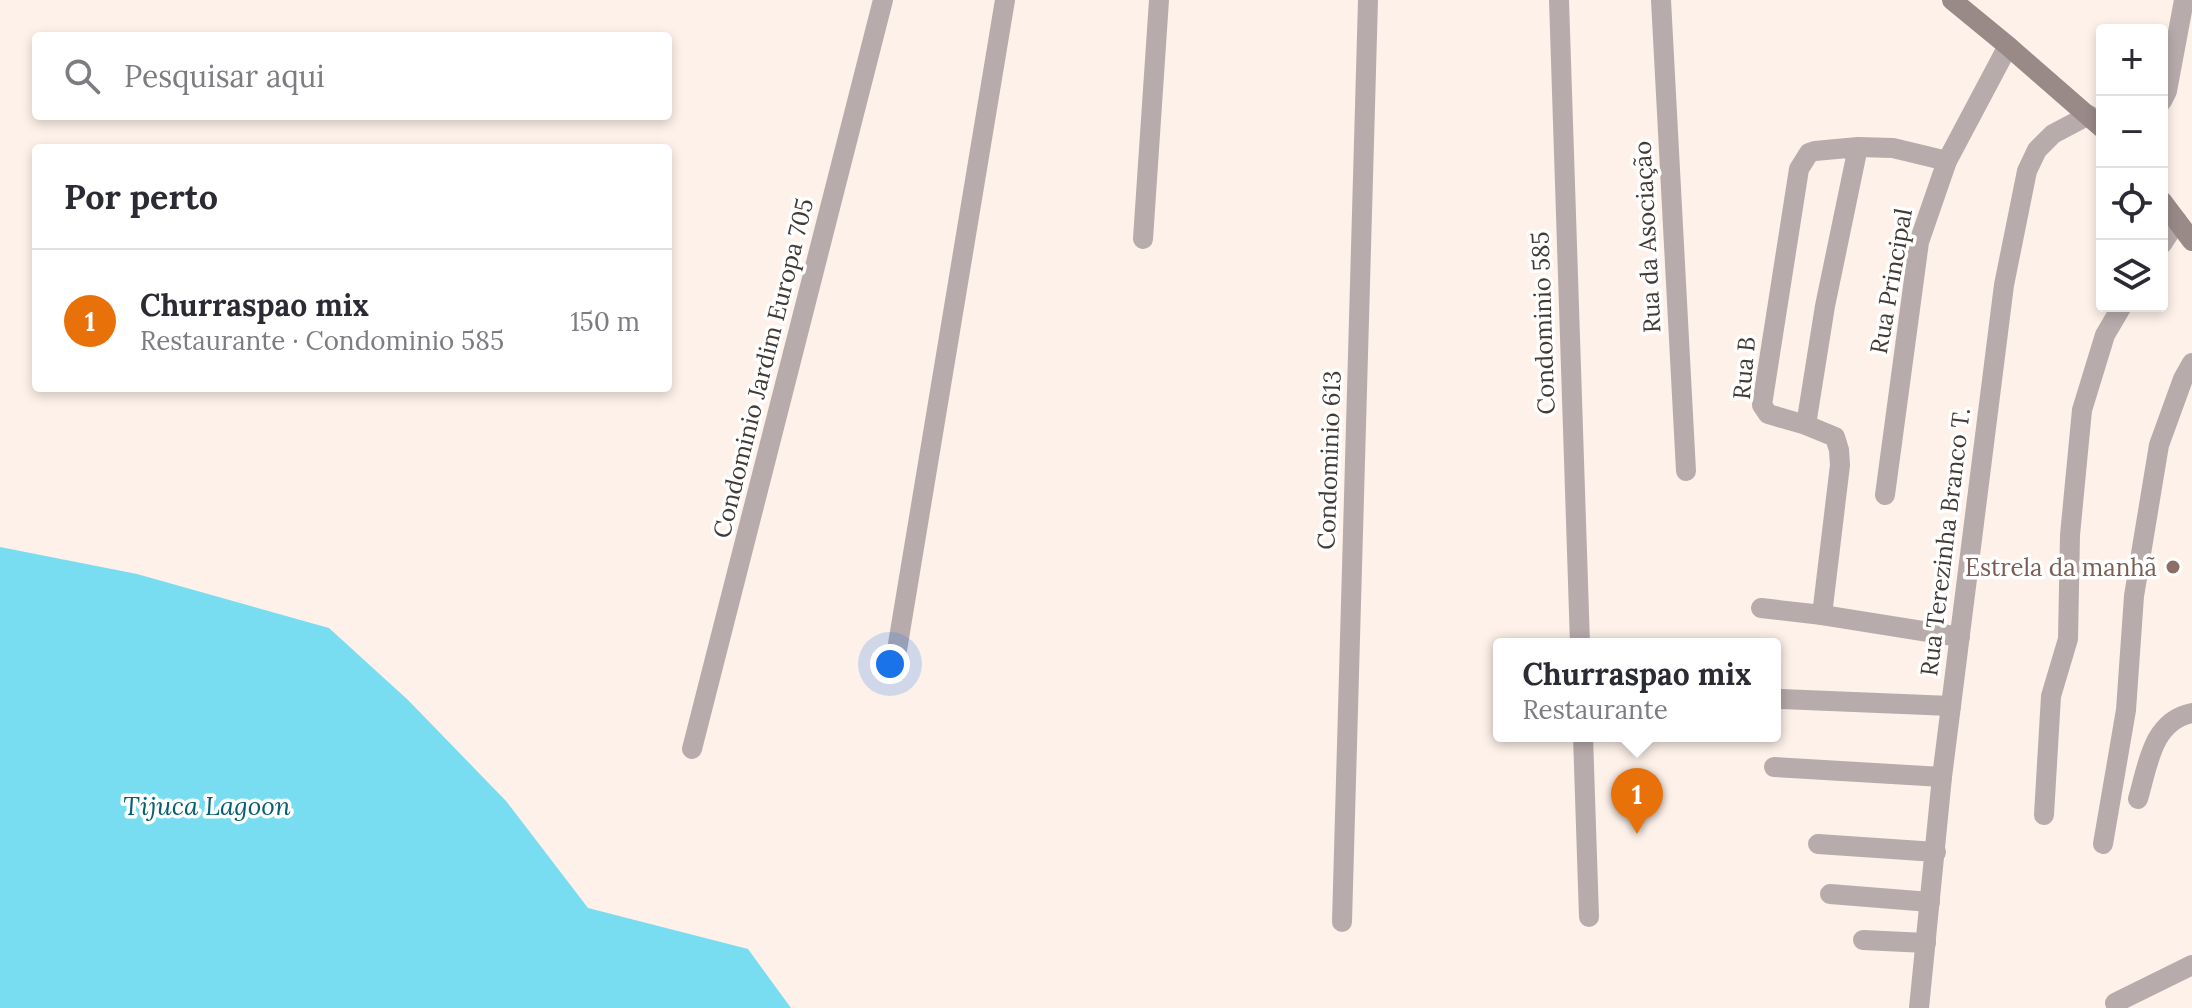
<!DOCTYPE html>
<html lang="pt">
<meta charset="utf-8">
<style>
:root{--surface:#fff;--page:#f7f7f7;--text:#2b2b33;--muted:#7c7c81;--line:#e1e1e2;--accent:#796433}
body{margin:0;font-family:Lora,serif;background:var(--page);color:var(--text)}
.controls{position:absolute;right:24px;top:24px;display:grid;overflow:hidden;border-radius:8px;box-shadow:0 4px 12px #0003}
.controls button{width:72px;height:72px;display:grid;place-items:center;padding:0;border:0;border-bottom:2px solid var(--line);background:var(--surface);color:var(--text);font:40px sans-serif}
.you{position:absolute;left:890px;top:664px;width:28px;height:28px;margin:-20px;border:6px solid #fff;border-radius:50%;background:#1a73e8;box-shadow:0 0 0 12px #1a73e833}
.badge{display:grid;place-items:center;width:52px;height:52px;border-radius:50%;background:var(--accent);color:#fff;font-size:26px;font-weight:700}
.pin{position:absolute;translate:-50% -66px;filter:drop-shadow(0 2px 4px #0008)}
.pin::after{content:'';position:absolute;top:42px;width:28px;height:24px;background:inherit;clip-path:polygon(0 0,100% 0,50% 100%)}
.popup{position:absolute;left:1493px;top:638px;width:288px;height:104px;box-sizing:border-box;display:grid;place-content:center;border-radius:8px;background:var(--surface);filter:drop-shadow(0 2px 6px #0005);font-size:26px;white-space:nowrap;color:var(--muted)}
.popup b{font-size:30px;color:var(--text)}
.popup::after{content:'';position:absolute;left:50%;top:100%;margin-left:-16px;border:16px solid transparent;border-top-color:var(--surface)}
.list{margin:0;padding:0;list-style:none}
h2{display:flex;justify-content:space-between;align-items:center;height:104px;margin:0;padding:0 32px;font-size:34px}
h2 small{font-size:26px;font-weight:400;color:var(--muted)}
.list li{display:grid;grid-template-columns:52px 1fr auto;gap:24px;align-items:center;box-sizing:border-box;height:144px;padding:0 32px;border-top:2px solid var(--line)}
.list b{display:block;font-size:30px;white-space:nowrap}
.list p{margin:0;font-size:26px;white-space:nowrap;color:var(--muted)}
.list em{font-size:26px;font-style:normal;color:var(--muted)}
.icon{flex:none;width:44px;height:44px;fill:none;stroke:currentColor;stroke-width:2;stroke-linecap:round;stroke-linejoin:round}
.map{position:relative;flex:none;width:2192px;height:1008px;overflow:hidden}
.search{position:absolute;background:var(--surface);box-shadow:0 4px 12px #0003;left:32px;top:32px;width:640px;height:88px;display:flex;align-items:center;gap:20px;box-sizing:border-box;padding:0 28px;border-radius:8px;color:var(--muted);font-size:30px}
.panel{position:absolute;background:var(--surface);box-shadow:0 4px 12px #0003;left:32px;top:144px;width:640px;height:248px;border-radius:8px}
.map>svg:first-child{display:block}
</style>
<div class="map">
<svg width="2192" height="1008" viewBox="0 0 2192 1008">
<rect width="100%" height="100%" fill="#fdf1e9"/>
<path fill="#78ddf1" d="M0,547L137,574L329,628L408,700L506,801L588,908L748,949L791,1008H0Z"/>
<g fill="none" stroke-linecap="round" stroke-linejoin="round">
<g stroke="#b7acab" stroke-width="20">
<path d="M1661,0L1686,471"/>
<path d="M2162,101L2167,91L2184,0"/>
<path d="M1858,147L1815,151L1809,153L1799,169L1762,405L1768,414L1806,425L1825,306L1858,147L1893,148L1947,161"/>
<path d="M2162,244L2177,221"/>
<path d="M1806,425L1835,437L1839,450L1840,465L1822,615"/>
<path d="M1885,495L1919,242L1947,161L2008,46"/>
<path d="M1761,608L1822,615L1960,637"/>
<path d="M1781,699L1951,706"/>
<path d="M1774,767L1942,777"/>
<path d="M2044,815L2051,696L2068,639L2070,535L2082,410L2105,335L2122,306"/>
<path d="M1818,844L1936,852"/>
<path d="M2103,844L2126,710L2134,596L2159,445L2183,379L2192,363"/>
<path d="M1830,894L1930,902"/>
<path d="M1863,940L1926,943"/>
<path d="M2115,1003L2192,965"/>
<path d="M1919,1008L1942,777L2004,285L2027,171L2037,150L2053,134L2089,115"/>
</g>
<g stroke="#b7acab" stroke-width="20">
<path d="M1559,0L1580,644"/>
<path d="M1143,239L1159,0"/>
<path d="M896,656L1005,0"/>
<path d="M1583,736L1589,917"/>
<path d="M692,749L883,0"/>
<path d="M2138,799C2148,765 2152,721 2192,713"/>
<path d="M1342,922L1368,0"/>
</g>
<g stroke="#998a88" stroke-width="20">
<path d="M1952,0L2008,46L2102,128"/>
<path d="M2162,201L2192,241"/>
</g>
</g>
<circle fill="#8d6e63" stroke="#fff" stroke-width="3" cx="2173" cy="567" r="8"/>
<g text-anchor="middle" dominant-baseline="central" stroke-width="7" stroke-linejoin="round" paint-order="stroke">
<g font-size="24" fill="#413a35" stroke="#fff">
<text transform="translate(1647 237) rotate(-93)">Rua da Asociação</text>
<text transform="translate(1891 281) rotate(-80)">Rua Principal</text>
<text transform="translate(1543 323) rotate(-92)">Condominio 585</text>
<text transform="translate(763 368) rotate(-76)">Condominio Jardim Europa 705</text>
<text transform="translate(1744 368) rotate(-85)">Rua B</text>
<text transform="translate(1329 460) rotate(-88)">Condominio 613</text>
<text transform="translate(1945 542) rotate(-83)">Rua Terezinha Branco T.</text>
</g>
<g font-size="24" fill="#785e54" stroke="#fff" text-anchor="end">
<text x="2157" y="567">Estrela da manhã</text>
</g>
<g font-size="26" font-style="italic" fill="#06616f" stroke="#fff">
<text x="207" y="805">Tijuca Lagoon</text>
</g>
</g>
</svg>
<div class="controls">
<button>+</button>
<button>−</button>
<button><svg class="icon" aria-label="locate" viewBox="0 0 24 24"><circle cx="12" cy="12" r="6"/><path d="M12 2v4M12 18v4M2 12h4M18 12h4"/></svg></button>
<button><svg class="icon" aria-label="layers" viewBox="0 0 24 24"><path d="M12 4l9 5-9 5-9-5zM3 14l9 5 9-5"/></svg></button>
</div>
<div class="you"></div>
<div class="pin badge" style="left:1637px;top:834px;background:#e8710a">1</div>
<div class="popup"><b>Churraspao mix</b>Restaurante</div>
<div class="search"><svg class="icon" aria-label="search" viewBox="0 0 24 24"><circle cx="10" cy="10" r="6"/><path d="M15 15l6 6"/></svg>Pesquisar aqui</div>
<section class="panel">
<h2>Por perto<small></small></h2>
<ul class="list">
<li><span class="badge" style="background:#e8710a">1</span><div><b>Churraspao mix</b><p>Restaurante · Condominio 585</p></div><em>150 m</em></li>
</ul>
</section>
</div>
